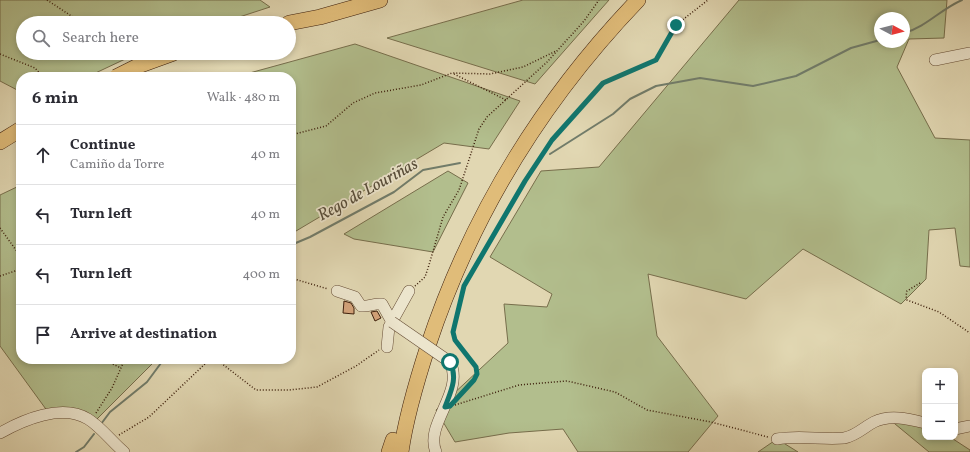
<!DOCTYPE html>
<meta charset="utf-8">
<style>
:root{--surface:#fff;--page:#f2f2f3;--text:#2b2b33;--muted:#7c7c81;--line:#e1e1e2}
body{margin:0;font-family:Vollkorn,serif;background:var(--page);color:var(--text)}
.controls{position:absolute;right:12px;bottom:12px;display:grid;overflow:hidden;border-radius:8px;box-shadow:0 2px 6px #0003}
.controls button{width:36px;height:36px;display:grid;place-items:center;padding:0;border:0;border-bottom:1px solid var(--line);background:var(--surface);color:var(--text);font:20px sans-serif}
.compass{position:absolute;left:874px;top:12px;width:36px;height:36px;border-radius:50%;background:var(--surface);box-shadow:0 2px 6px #0003;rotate:97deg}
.stop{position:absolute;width:12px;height:12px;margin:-9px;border:3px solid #0f766e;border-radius:50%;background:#fff}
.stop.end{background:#0f766e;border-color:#fff;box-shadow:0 1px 4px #0008}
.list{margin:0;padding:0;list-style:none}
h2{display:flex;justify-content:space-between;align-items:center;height:52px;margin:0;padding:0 16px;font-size:17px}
h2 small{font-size:13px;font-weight:400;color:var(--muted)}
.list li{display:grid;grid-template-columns:26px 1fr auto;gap:12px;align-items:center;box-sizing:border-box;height:60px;padding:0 16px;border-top:1px solid var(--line)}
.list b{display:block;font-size:15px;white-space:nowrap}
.list p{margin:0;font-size:13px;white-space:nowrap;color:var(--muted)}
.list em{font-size:13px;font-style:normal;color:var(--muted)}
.icon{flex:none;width:22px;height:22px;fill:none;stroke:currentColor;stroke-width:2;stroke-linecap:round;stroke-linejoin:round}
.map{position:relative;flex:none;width:970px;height:452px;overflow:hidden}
.search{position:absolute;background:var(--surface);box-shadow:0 2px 6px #0003;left:16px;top:16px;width:280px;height:44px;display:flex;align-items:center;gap:10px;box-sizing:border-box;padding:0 14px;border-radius:22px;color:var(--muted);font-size:15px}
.panel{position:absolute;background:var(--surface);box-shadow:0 2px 6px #0003;left:16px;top:72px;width:280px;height:292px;border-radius:16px}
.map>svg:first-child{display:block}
</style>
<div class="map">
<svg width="970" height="452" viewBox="0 0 970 452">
<rect width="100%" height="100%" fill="#e1d7b2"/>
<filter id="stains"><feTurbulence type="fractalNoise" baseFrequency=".005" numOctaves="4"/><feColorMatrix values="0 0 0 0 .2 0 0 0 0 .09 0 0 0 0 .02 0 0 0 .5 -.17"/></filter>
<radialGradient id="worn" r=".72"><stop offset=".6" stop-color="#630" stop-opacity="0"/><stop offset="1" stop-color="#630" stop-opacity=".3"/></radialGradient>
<g fill="#b2be8d" stroke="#776e4c" fill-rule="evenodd">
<path d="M0,0H260L270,7L221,23H23V53H138L87,77H21V92L0,81Z"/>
<path d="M523,0H609L535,84L387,38Z"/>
<path d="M739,0H947L944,38L909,39L897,67L935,138L970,140V267L960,266L955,228L929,230L926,279L901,304L803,249L746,299L648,274L657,336L718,416L688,452H578L563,429L509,433L455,442L436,410L508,343L504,304L547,307L552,294L490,257L541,171L599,167ZM880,18H904V42H880Z"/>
<path d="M355,44L520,101L489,149L444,143L291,234V77H235Z"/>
<path d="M448,171L468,183L433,252L354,239L344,234Z"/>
<path d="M21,185V359H163L153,363L97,419L48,412L0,346V195Z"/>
<path d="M889,419L925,421V437H950L970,450V452H929Z"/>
<path d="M777,439L798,452H758Z"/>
</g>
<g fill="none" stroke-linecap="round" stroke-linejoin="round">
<g stroke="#717c6a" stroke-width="2">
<path d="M904,33C926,27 941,9 962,0"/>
<path d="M550,154L613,114L630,99L656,86L700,78L753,86L796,76L851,48L880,40"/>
<path d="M291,245L310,237L394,192L423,170L460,163"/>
<path d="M101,424L110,412L147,382L164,359"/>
<path d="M76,452L84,447L94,434"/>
</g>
</g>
<g fill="#d5a47b" stroke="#3c1e0b">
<path d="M344,301L351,303L354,308V314L343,313Z"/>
<path d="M377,311L381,318L375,321L371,312Z"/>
</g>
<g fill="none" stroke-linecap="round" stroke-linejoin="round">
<g stroke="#654c35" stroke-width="12">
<g id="minor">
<path d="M935,60L970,53"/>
<path d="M337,291L355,297L361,306C369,307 374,303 382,304L392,322"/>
<path d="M387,347L389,327L409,291"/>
<path d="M955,429L970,426"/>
<path d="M0,433C23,420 62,403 88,419C101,427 112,442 124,452"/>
<path d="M777,439C799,435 822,440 844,438C856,436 864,427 874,422C890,414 909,419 925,423"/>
<path d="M436,452C424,424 465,392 450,362"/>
</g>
</g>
<g stroke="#3c1e0b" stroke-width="16">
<g id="highway">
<path d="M289,23L320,17L380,0"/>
<path d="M0,142L21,129"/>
<path d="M389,452L393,440"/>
<path d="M401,452C406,416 417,380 428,346C471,216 543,99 638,0"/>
</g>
</g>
<g stroke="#3c1e0b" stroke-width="1.5" stroke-dasharray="1 2" stroke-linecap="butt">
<path d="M47,0L82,23"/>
<path d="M125,53L131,58"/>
<path d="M0,54L35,68L43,77"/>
<path d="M149,74L152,77"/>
<path d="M454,74L506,100"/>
<path d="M291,135L326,126L353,103L375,93L421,85L452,73L490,74L523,67L556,51"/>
<path d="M291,177L293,182L291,198"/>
<path d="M0,228L21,257"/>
<path d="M0,276L21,269"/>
<path d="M291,278L328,289"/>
<path d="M920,283L907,291L906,296L907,300L939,312L970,333"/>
<path d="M415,286L425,277L429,265L443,217L459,190L479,129L487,117L547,62L584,21L599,0"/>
<path d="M102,359L121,368"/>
<path d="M460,394L474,380L477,373L476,367L455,340L453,332L464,286L525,181L552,140L603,83L656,60L676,25L708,0"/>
<path d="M455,405L519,385L567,381L615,392L647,410L711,422L768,437"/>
<path d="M96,413L112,388L125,359"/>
<path d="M119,435L149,417L206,363L214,361L221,363L256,390H289L317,387L356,366L379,350"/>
</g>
<use href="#minor" stroke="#ece5cd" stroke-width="11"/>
<use href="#highway" stroke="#e0bc79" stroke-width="15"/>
<g stroke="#654c35" stroke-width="12" stroke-linecap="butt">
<path id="minor-bridge" d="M392,322L450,362"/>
</g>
<g stroke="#3c1e0b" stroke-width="16" stroke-linecap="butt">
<path id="highway-bridge" d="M116,77L138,66L174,53"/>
</g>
<use href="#minor-bridge" stroke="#ece5cd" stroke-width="11"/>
<use href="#highway-bridge" stroke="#e0bc79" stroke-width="15"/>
</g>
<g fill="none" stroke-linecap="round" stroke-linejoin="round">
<path stroke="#0f766e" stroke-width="5" d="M450,362C458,378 451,391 445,407L450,406L474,380L477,374L476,367L455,340L453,332L464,286L525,181L552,140L603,83L656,60L676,25"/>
</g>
<g text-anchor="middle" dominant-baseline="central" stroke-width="3.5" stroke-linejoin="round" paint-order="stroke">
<g font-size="17" font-style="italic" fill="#574d3a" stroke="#ece5cd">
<text transform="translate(368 190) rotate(-29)">Rego de Louriñas</text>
</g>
</g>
<rect width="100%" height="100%" filter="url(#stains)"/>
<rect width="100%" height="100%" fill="url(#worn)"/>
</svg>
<div class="controls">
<button>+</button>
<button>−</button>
</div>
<svg class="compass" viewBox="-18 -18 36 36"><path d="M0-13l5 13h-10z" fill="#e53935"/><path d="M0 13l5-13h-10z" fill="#7c7c81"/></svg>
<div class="stop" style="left:450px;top:362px"></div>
<div class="stop end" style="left:676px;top:25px"></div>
<div class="search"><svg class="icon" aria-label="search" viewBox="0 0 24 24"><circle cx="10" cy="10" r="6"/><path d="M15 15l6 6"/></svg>Search here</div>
<section class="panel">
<h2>6 min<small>Walk · 480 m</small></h2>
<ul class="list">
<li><svg class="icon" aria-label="ahead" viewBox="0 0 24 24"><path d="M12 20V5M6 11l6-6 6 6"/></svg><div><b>Continue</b><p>Camiño da Torre</p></div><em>40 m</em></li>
<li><svg class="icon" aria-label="left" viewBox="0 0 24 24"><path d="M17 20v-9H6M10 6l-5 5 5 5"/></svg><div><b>Turn left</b></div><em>40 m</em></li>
<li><svg class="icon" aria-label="left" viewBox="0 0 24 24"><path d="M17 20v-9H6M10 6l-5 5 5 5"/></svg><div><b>Turn left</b></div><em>400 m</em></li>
<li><svg class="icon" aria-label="arrive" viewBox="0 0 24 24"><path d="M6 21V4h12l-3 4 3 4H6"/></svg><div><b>Arrive at destination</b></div></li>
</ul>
</section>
</div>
